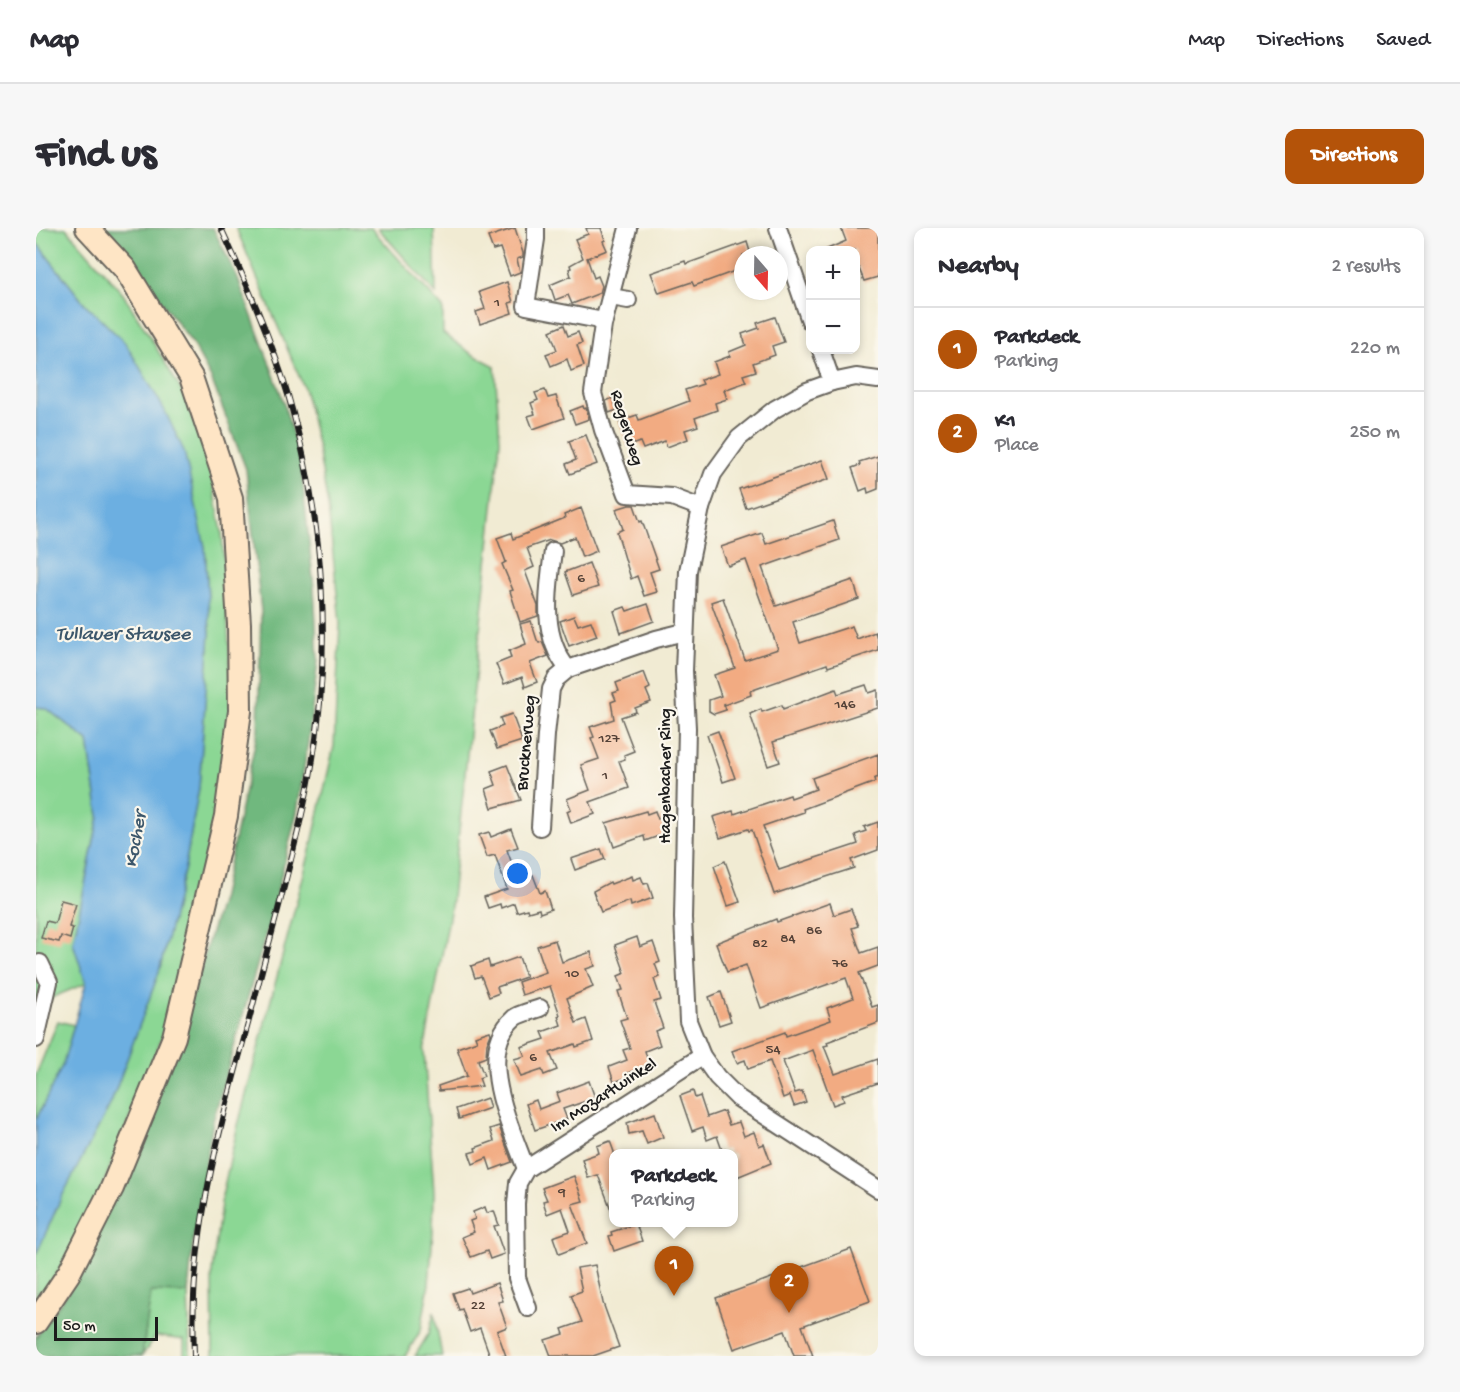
<!DOCTYPE html>
<meta charset="utf-8">
<style>
:root{--surface:#fff;--page:#f7f7f7;--text:#2b2b33;--muted:#7c7c81;--line:#e1e1e2;--accent:#b45309}
body{margin:0;font-family:"Gochi Hand",sans-serif;background:var(--page);color:var(--text)}
.controls{position:absolute;right:18px;top:18px;display:grid;overflow:hidden;border-radius:12px;box-shadow:0 3px 9px #0003}
.controls button{width:54px;height:54px;display:grid;place-items:center;padding:0;border:0;border-bottom:2px solid var(--line);background:var(--surface);color:var(--text);font:30px sans-serif}
.compass{position:absolute;left:698px;top:18px;width:54px;height:54px;border-radius:50%;background:var(--surface);box-shadow:0 3px 9px #0003;rotate:160deg}
.scale{position:absolute;left:18px;bottom:15px;width:104px;box-sizing:border-box;padding-left:6px;border:3px solid #1c1c1c;border-top:0;font-size:16px;line-height:21px;white-space:nowrap;color:#1c1c1c;-webkit-text-stroke:4px #fbf7ec;paint-order:stroke}
.you{position:absolute;left:482px;top:646px;width:21px;height:21px;margin:-15px;border:4px solid #fff;border-radius:50%;background:#1a73e8;box-shadow:0 0 0 9px #1a73e833}
.badge{display:grid;place-items:center;width:39px;height:39px;border-radius:50%;background:var(--accent);color:#fff;font-size:20px;font-weight:700}
.pin{position:absolute;translate:-50% -50px;filter:drop-shadow(0 2px 3px #0008)}
.pin::after{content:'';position:absolute;top:32px;width:21px;height:18px;background:inherit;clip-path:polygon(0 0,100% 0,50% 100%)}
.popup{position:absolute;left:573px;top:921px;width:129px;height:78px;box-sizing:border-box;display:grid;place-content:center;border-radius:12px;background:var(--surface);filter:drop-shadow(0 2px 4px #0005);font-size:20px;white-space:nowrap;color:var(--muted)}
.popup b{font-size:22px;color:var(--text)}
.popup::after{content:'';position:absolute;left:50%;top:100%;margin-left:-12px;border:12px solid transparent;border-top-color:var(--surface)}
.list{margin:0;padding:0;list-style:none}
h2{display:flex;justify-content:space-between;align-items:center;height:78px;margin:0;padding:0 24px;font-size:26px}
h2 small{font-size:20px;font-weight:400;color:var(--muted)}
.list li{display:grid;grid-template-columns:39px 1fr auto;gap:18px;align-items:center;box-sizing:border-box;height:84px;padding:0 24px;border-top:2px solid var(--line)}
.list b{display:block;font-size:22px;white-space:nowrap}
.list p{margin:0;font-size:20px;white-space:nowrap;color:var(--muted)}
.list em{font-size:20px;font-style:normal;color:var(--muted)}
.map{position:relative;flex:none;width:842px;height:1128px;overflow:hidden;border-radius:12px}
header{display:flex;align-items:center;gap:36px;box-sizing:border-box;height:84px;padding:0 30px;background:var(--surface);border-bottom:2px solid var(--line)}
header strong{font-size:28px}
nav{display:flex;gap:33px;margin-inline-start:auto;font-size:21px}
.intro{display:flex;align-items:center;justify-content:space-between;box-sizing:border-box;height:144px;padding:0 36px}
h1{margin:0;font-size:42px}
.button{padding:15px 27px;border-radius:12px;background:var(--accent);color:#fff;font-size:21px;font-weight:700}
main{display:flex;gap:36px;padding:0 36px}
aside{flex:1;background:var(--surface);border-radius:12px;box-shadow:0 3px 9px #0003}
.map>svg:first-child{display:block}
</style>
<header>
<strong>Map</strong>
<nav><a>Map</a><a>Directions</a><a>Saved</a></nav>
</header>
<div class="intro"><h1>Find us</h1><a class="button">Directions</a></div>
<main>
<div class="map">
<svg width="842" height="1128" viewBox="0 0 842 1128">
<rect width="100%" height="100%" fill="#fbf7ec"/>
<filter id="ink" filterUnits="userSpaceOnUse"><feTurbulence type="fractalNoise" baseFrequency=".0167" numOctaves="2"/><feDisplacementMap in="SourceGraphic" scale="12" xChannelSelector="R" yChannelSelector="G"/><feConvolveMatrix kernelMatrix="1 2 1 2 8 2 1 2 1" color-interpolation-filters="sRGB"/></filter>
<filter id="wash" filterUnits="userSpaceOnUse"><feTurbulence type="fractalNoise" baseFrequency=".008" numOctaves="4" result="noise"/><feDisplacementMap in="SourceGraphic" scale="24" xChannelSelector="R" yChannelSelector="G"/><feGaussianBlur stdDeviation="1.35" result="paint"/><feColorMatrix in="noise" values="0 0 0 0 0 0 0 0 0 0 0 0 0 0 0 0 0 1.4 0 .05"/><feComposite in="paint" operator="in"/></filter>
<g filter="url(#wash)">
<rect width="100%" height="100%" fill="#f1ebd3"/>
<g fill="#8bd794" stroke="#547a58" stroke-width="1.5">
<path d="M0,0H30L87,66L111,104L148,167L174,237L186,304L198,500L136,784L59,977L0,1084V1027L25,970L75,875L123,744L149,639L163,560L174,405L169,319L90,116L47,74L0,14Z"/>
<path d="M200,0H335L407,80V105L436,126L459,138L464,213L415,679L388,823L398,964L397,1004L393,1056L385,1102L369,1128H177L176,1044L186,968L201,901L276,615L298,518L304,395L292,278L282,220L268,160Z"/>
<path d="M342,0H398L400,66Z"/>
<path d="M0,479L10,480L52,513L63,588L37,715L51,755L17,769L0,791Z"/>
<path d="M22,793L38,797L27,836L0,892V847Z"/>
<path d="M115,1064L152,1065L154,1128H148V1112L120,1108L106,1128Z"/>
<path d="M398,1084L406,1128H379L393,1105Z"/>
</g>
<path fill="#70b87e" stroke="#466a4d" stroke-width="1.5" d="M67,0H177L202,51L245,166L264,231L278,360L282,432L272,514L261,584L235,688L177,893L158,1004L152,1065L115,1064L106,1128H0V1109L34,1061L138,826L186,668L222,502L225,383L210,241L175,150L156,115L90,26Z"/>
<path fill="#6cafe1" stroke="#44667e" stroke-width="1.5" d="M0,14L47,74L90,116L127,179L148,223L169,319L174,405L163,560L149,639L123,744L75,875L25,970L0,1027V892L27,836L50,755L37,715L63,588L52,513L10,480L0,479Z"/>
<g id="blocks">
<g fill="#f2ab82">
<path d="M479,0L487,25V29L481,31L484,44L474,48L464,20L457,22L452,9Z"/>
<path d="M550,0H565L569,12L567,13L571,22L551,30L558,50L562,48L566,58L564,65L536,76L532,67L519,72L514,57L535,48L533,41L535,40L534,37L547,30L539,11L552,6Z"/>
<path d="M805,0H842V49L828,53L822,38L819,39V22H789L810,13Z"/>
<path d="M711,14L715,27H707V40L658,58L656,54L623,65L615,45L649,33L650,36Z"/>
<path d="M471,54L477,74L473,75L476,85L444,96L440,84L449,81L443,64Z"/>
<path d="M739,89L748,114L736,118L739,127L717,135L720,143L707,147L710,154L688,162L691,171L679,175L681,182L659,190L662,198L649,202L652,211L631,219L629,213L607,221L604,214L592,218L583,193L601,187L603,192L653,173L649,162L667,156L665,152L682,146L678,134L694,128L693,124L710,117L706,106L723,100L721,95Z"/>
<path d="M528,97L532,108L542,104L546,115L541,117L548,138L535,143L531,131L515,138L510,126L521,122L514,103Z"/>
<path d="M509,162L512,170L520,168L528,190L497,201L492,188L499,186L495,175L502,172L499,165Z"/>
<path d="M577,170L581,182L573,185L570,173Z"/>
<path d="M547,178L548,181L550,180L553,191L539,196L534,183Z"/>
<path d="M550,207L561,236L534,246L530,236L540,232L533,213Z"/>
<path d="M842,228V261L832,265L831,260L824,263L816,240L824,237L823,234Z"/>
<path d="M786,232L793,251L710,280L703,261Z"/>
<path d="M593,277H598L604,294L606,293L623,341L614,344L621,364L608,368L601,348L595,351L581,304L587,301L580,281Z"/>
<path d="M545,280L561,323L546,329L539,309L524,315L514,312L491,320L498,339L489,343L502,378V388L484,394L474,363L477,362L466,336L470,334L461,310L475,305L477,311L529,290L528,287Z"/>
<path d="M797,293L803,312L726,339L740,378L817,352L823,371L757,394L764,415L816,398L821,411L839,404L842,413V422L792,439L791,436L714,463L715,467L688,477V475L690,482L678,486L673,483V472L685,468L678,447L699,440L675,374L687,370L709,432L742,421L710,332L692,338L685,319L726,305L730,316Z"/>
<path d="M553,335L562,359L537,367L529,344Z"/>
<path d="M612,376L618,393L585,405L578,383L589,379L591,383Z"/>
<path d="M538,388L542,397L555,393L561,408L533,418L524,393Z"/>
<path d="M495,393L501,412L503,415L506,414L512,428L494,435L501,454L489,459L486,449L468,456L460,436L475,430L473,423L490,416L484,396Z"/>
<path d="M608,444L614,460L610,462L615,474L599,480L600,484L585,489L598,523L588,527L589,531L583,533L593,560L554,574L559,586L535,595L531,583L535,581L531,571L554,562L545,537L563,531L555,510L558,509L554,499L578,491L575,474L580,472L577,465L583,463L580,455Z"/>
<path d="M830,457L833,465L842,462V480L737,514L744,534L732,538L714,486L725,481L726,484L746,477L747,481L800,461L802,466Z"/>
<path d="M476,486L486,513L461,521L454,503L467,498L464,490Z"/>
<path d="M682,503L699,550L687,554L671,507Z"/>
<path d="M842,526V549L838,551L839,554L767,581L768,584L727,598L743,642L822,616L819,607L830,603L828,599L842,594V622L815,632L818,640L738,666L716,602L713,603L712,601L684,610L677,589L697,583L698,586L754,567L755,570L780,561L776,550Z"/>
<path d="M471,537L485,572L456,580L450,561L460,557L455,543Z"/>
<path d="M610,583L611,586L619,583L622,591L626,589L631,605L609,613L608,608L578,619L570,595Z"/>
<path d="M475,601L482,619L471,622L482,652L497,647L504,665L509,663L515,681L504,685L503,681L492,684L491,681L481,684L478,675L465,680L464,676L452,680L448,669L471,661L459,627L451,629L443,607L453,604L455,609Z"/>
<path d="M565,621L569,631L539,642L535,631Z"/>
<path d="M689,633L704,674L692,678L678,638Z"/>
<path d="M596,648L597,652L605,649L608,656L612,655L617,670L595,678L594,673L565,684L557,663L574,654L575,656Z"/>
<path d="M25,672L40,676L33,699L37,700L34,711L25,708L23,714L5,710L10,693L19,695Z"/>
<path d="M794,675L798,687L815,681L822,698L816,700L825,725L842,719V738L823,745L836,779L842,777V795L791,814L792,817L788,818L799,846L842,831V855L806,867L808,873L797,877L777,822L747,833L759,865L766,863L770,874L758,878L754,867L747,870L734,833L712,841L709,832L701,835L696,823L749,804L750,808L795,792L791,780L817,770L810,750L725,780L710,737L691,744L680,715L740,691L741,694Z"/>
<path d="M601,709L604,719L617,714L624,734L619,736L624,749L618,751L625,772L618,774L627,800L619,803L624,817L609,823L613,837L592,845L593,849L578,854L573,839L591,832L587,822L594,820L584,792L591,790L582,763L587,762L582,748L589,745L579,717Z"/>
<path d="M519,712L526,734L555,724L559,738L550,741L557,759L531,770L540,795L550,791L557,813L540,819L539,816L514,825L521,842L508,847L506,842L485,849L478,831L489,828L485,819L509,811L506,804L525,797L522,788L524,787L514,758L486,767L482,754L510,744L501,718Z"/>
<path d="M483,729L490,749L461,759L463,765L453,769L445,748L439,750L435,738L452,732L454,739Z"/>
<path d="M685,764L695,793L683,797L673,769Z"/>
<path d="M454,803L455,806L451,816L450,829L442,832L448,848L443,850L446,858L403,863L402,858L431,848L421,820L441,813L439,808Z"/>
<path d="M553,853L559,870L527,881L531,891L499,902L490,876L500,872L503,881L524,873L521,865Z"/>
<path d="M657,863L659,870L664,868L671,889L688,883L693,897L703,894L708,908L718,904L723,918L728,916L735,935L701,949L698,940V926H693L691,921L686,922L681,908L671,912L667,899L656,903L644,868Z"/>
<path d="M451,870L454,880L423,891L420,881Z"/>
<path d="M619,885L627,909L611,916L606,903L593,906L591,895Z"/>
<path d="M463,898L476,934L455,942L451,930L437,936L433,925L440,923L439,920L458,913L454,901Z"/>
<path d="M574,913L578,924L577,987L562,947L552,950L546,931L563,925L561,918Z"/>
<path d="M538,948L547,973L536,976L551,1015L523,1026L517,1009L534,1003L526,980L511,986L507,973L511,972L506,960Z"/>
<path d="M449,979L451,985L458,983L463,997L458,998L468,1026L454,1031L451,1023L435,1029L426,1009L438,1004L434,993L439,991L437,984Z"/>
<path d="M600,996L606,1013L578,1023L573,1008L576,1007L575,1004Z"/>
<path d="M815,1021L834,1073L766,1098L777,1128H758L749,1103L698,1121L680,1070Z"/>
<path d="M559,1037L567,1075L583,1119L557,1128H515L509,1112L528,1106L526,1101L546,1094L535,1067L546,1063L541,1040Z"/>
<path d="M461,1055L467,1073L462,1074L471,1099L461,1103L470,1128H454L444,1100L434,1104L426,1081L423,1082L417,1065L432,1060L434,1065Z"/>
</g>
</g>
</g>
<g filter="url(#ink)">
<use href="#blocks" fill-opacity="0" stroke="#67645c" stroke-width="1.5"/>
<g fill="none" stroke-linecap="round" stroke-linejoin="round">
<g stroke="#67645c" stroke-width="20">
<g id="street">
<path d="M500,0V11L490,78L568,93"/>
<path d="M592,0L567,97L557,165L567,202L591,266L636,269L665,280"/>
<path d="M742,0L774,93"/>
<path d="M575,69L592,72"/>
<path d="M785,122L796,154"/>
<path d="M842,152L820,149L796,154L771,163L739,181L703,210L677,246L665,280L652,343L648,443L651,500L647,690L652,793L666,828L681,849L702,870L842,961"/>
<path d="M517,323C512,363 504,407 532,441"/>
<path d="M504,599L510,507L515,461L520,451L532,441L620,411L648,404"/>
<path d="M0,811L13,754L4,735"/>
<path d="M490,941C476,901 438,825 478,790C484,785 497,783 504,780"/>
<path d="M492,1080L481,1050L480,976L482,955L490,941L666,828"/>
</g>
</g>
<g stroke="#67645c" stroke-width="26">
<path id="secondary" d="M0,1094L33,1045L76,960L138,809L190,588L204,483L203,396L195,270L155,149L89,41L51,0"/>
</g>
<use href="#street" stroke="#fff" stroke-width="16"/>
<use href="#secondary" stroke="#fee5c5" stroke-width="22"/>
<g stroke="#1c1c1c" stroke-width="6">
<path id="rail" d="M158,1128C157,1099 157,1069 160,1041C168,950 195,861 218,773C236,702 257,631 272,559C298,429 289,294 252,167C235,110 210,54 185,0"/>
</g>
<use href="#rail" stroke="#fbf7ec" stroke-width="4" stroke-dasharray="11" stroke-linecap="butt"/>
</g>
</g>
<g text-anchor="middle" dominant-baseline="central" stroke-width="4.5" stroke-linejoin="round" paint-order="stroke">
<g font-size="15" fill="#524036">
<text x="461" y="75">1</text>
<text x="545" y="351">6</text>
<text x="809" y="477">146</text>
<text x="573" y="511">127</text>
<text x="569" y="548">1</text>
<text x="778" y="703">86</text>
<text x="752" y="711">84</text>
<text x="724" y="716">82</text>
<text x="804" y="736">76</text>
<text x="536" y="746">10</text>
<text x="737" y="822">54</text>
<text x="497" y="830">6</text>
<text x="526" y="965">9</text>
<text x="442" y="1078">22</text>
</g>
<g font-size="18" fill="#1c1c1c" stroke="#fbf7ec">
<text transform="translate(590 200) rotate(73)">Regerweg</text>
<text transform="translate(491 515) rotate(-85)">Brucknerweg</text>
<text transform="translate(630 548) rotate(-90)">Hagenbacher Ring</text>
<text transform="translate(568 868) rotate(-33)">Im Mozartwinkel</text>
</g>
<g font-size="20" font-style="italic" fill="#3c576b" stroke="#fbf7ec">
<text x="87" y="407">Tullauer Stausee</text>
<text transform="translate(101 612) rotate(-80)">Kocher</text>
</g>
</g>
</svg>
<div class="controls">
<button>+</button>
<button>−</button>
</div>
<svg class="compass" viewBox="-18 -18 36 36"><path d="M0-13l5 13h-10z" fill="#e53935"/><path d="M0 13l5-13h-10z" fill="#7c7c81"/></svg>
<div class="scale">50 m</div>
<div class="you"></div>
<div class="pin badge" style="left:638px;top:1068px">1</div>
<div class="popup"><b>Parkdeck</b>Parking</div>
<div class="pin badge" style="left:753px;top:1085px">2</div>
</div>
<aside>
<h2>Nearby<small>2 results</small></h2>
<ul class="list">
<li><span class="badge">1</span><div><b>Parkdeck</b><p>Parking</p></div><em>220 m</em></li>
<li><span class="badge">2</span><div><b>K1</b><p>Place</p></div><em>250 m</em></li>
</ul>
</aside>
</main>
